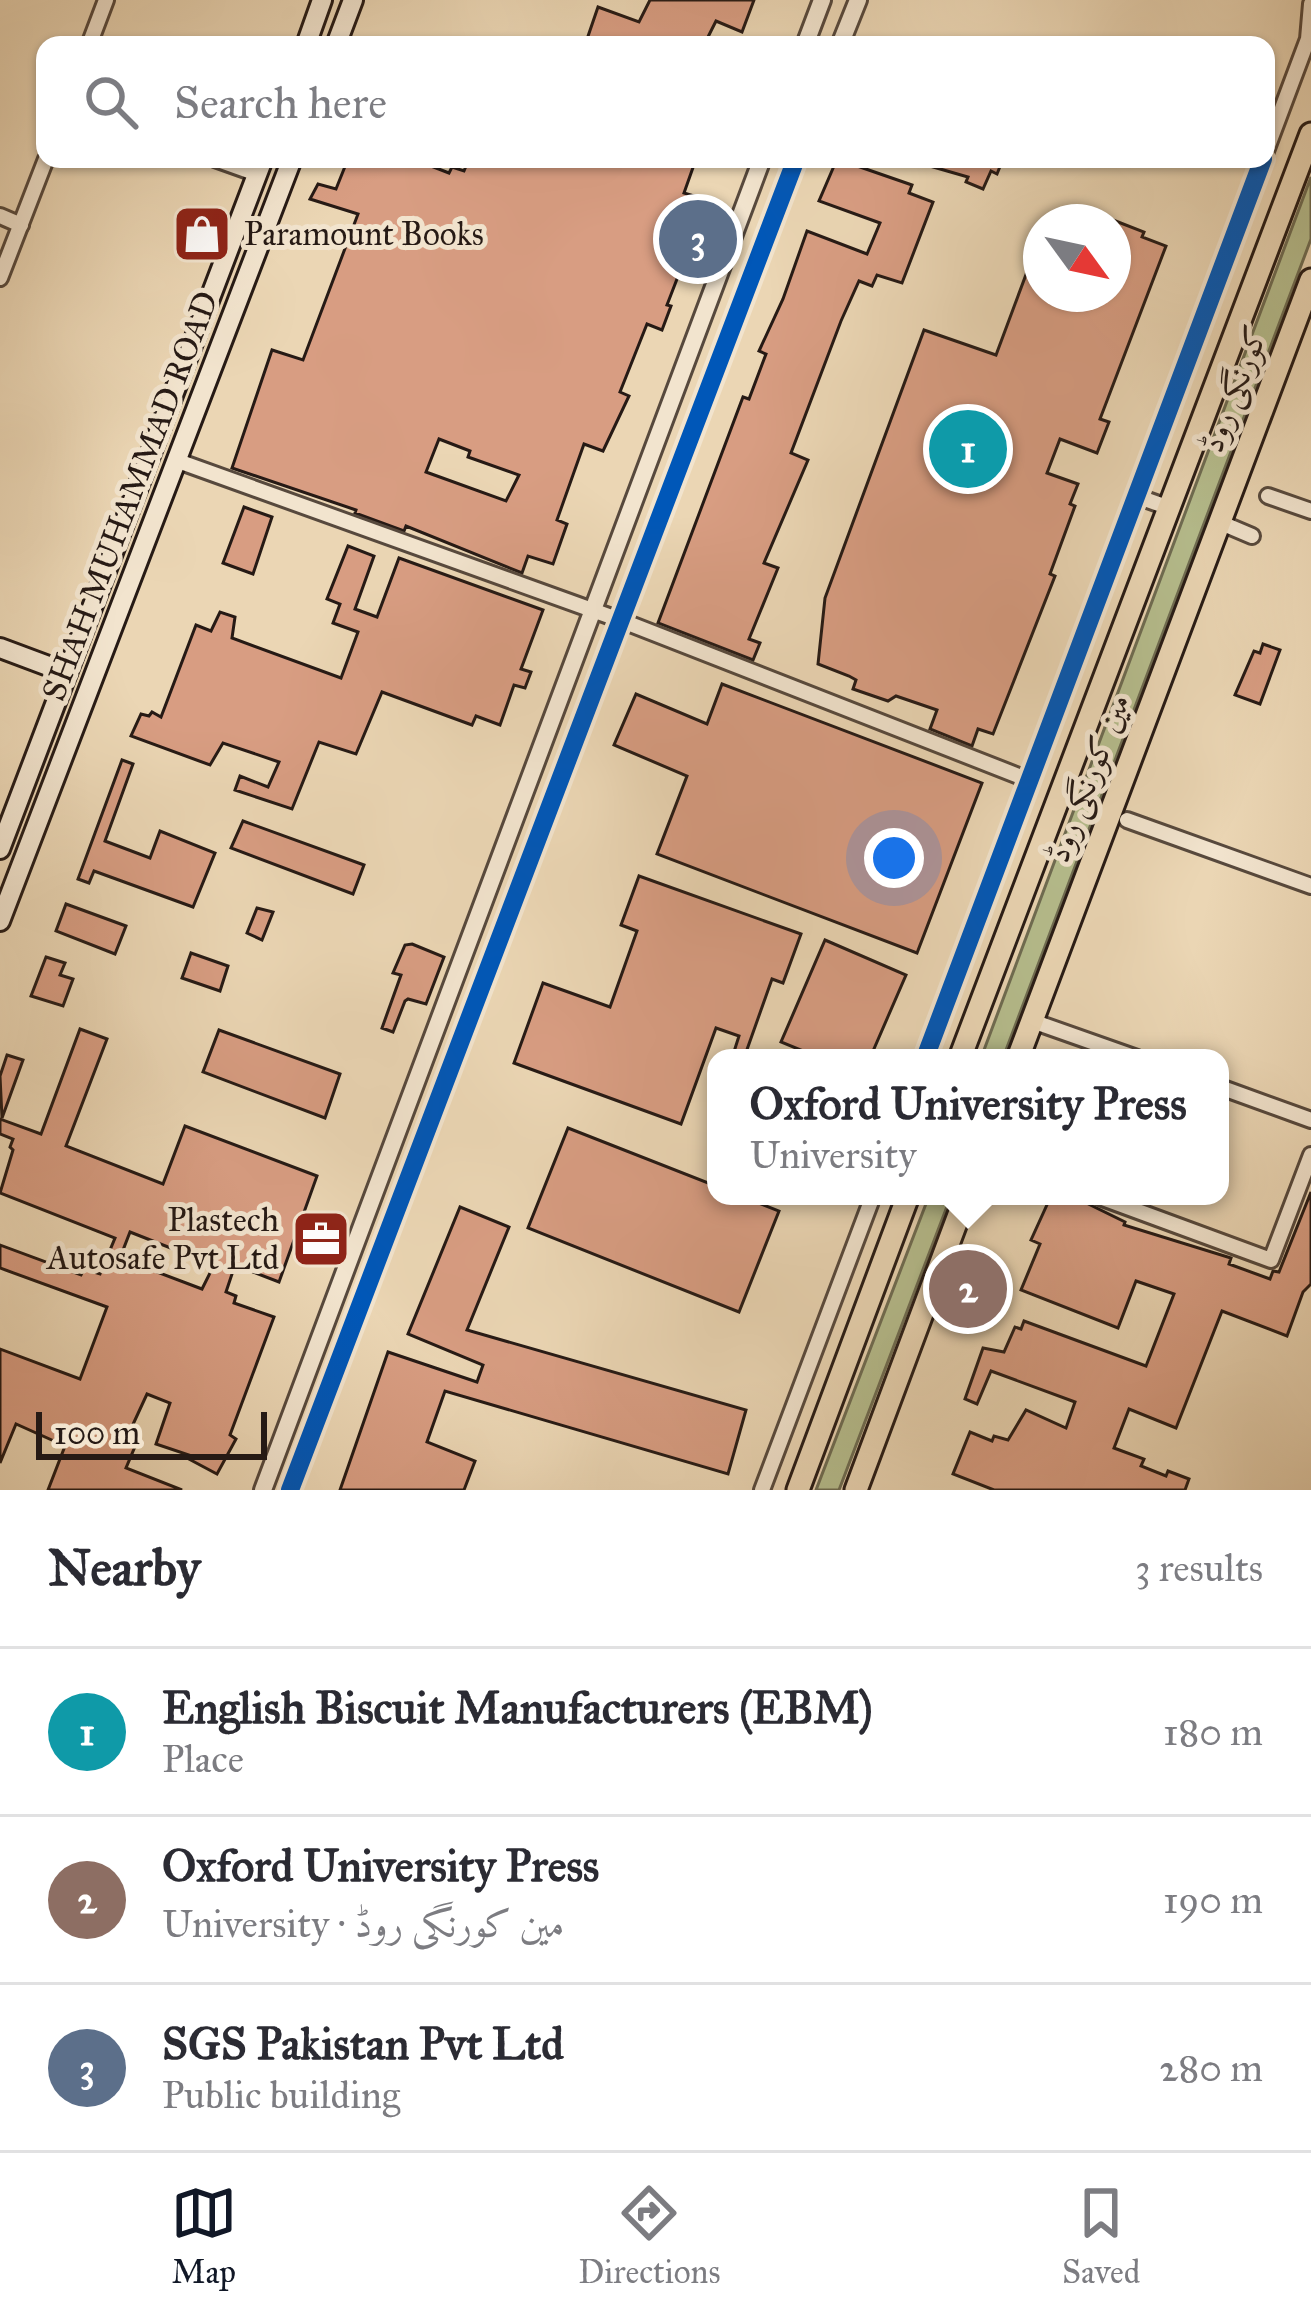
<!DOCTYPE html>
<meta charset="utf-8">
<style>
:root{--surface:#fff;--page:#f7f7f7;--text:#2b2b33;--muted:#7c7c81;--line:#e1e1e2;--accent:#111827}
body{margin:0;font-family:"IM FELL Great Primer",Amiri,serif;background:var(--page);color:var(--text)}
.compass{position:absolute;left:1023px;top:204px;width:108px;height:108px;border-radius:50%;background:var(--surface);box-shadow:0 3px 9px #0004;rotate:123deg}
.scale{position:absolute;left:36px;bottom:30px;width:231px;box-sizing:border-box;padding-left:12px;border:6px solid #261a15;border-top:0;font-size:33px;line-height:42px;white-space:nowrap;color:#261a15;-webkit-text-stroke:9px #f2e4ce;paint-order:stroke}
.you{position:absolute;left:894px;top:858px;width:42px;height:42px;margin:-30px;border:9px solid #fff;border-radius:50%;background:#1a73e8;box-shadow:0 0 0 18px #1a73e833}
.badge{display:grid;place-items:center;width:78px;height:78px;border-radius:50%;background:var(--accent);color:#fff;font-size:39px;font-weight:700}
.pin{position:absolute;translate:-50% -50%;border:6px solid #fff;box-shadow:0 3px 12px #0006}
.popup{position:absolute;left:707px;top:1049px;width:522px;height:156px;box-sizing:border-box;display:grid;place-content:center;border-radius:24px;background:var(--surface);filter:drop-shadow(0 3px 9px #0005);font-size:39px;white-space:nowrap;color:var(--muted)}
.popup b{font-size:45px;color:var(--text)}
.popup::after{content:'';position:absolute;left:50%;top:100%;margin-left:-24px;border:24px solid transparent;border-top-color:var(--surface)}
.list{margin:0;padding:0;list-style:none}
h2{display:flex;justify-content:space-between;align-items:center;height:156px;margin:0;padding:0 48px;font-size:51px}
h2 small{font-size:39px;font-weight:400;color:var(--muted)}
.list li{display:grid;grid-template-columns:78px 1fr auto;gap:36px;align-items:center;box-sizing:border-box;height:168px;padding:0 48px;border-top:3px solid var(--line)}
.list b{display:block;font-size:45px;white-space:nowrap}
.list p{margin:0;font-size:39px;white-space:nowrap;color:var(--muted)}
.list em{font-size:39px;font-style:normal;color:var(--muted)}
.icon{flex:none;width:66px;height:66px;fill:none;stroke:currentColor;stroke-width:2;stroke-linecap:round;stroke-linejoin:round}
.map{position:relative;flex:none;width:1311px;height:1490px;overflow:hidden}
.search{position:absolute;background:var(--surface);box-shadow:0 3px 9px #0004;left:36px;right:36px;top:36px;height:132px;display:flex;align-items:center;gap:30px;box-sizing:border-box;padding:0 42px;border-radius:24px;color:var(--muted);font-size:45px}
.sheet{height:660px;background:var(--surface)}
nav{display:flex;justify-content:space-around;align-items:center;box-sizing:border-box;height:168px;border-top:3px solid var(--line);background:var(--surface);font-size:33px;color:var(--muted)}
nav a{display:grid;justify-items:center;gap:6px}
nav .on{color:var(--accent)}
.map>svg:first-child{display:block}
</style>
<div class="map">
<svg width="1311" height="1490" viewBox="0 0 1311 1490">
<rect width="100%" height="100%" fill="#ebd6b4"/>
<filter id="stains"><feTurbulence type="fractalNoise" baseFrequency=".00167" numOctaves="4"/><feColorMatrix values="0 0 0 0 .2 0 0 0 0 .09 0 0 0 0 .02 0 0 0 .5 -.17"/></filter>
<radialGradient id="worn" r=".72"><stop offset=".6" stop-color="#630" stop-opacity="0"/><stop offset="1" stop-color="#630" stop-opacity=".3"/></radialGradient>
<g fill="#b6be8e" stroke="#6e6c52" stroke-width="3">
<path d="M1311,177V239L1003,1058H981Z"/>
<path d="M929,1196H951L839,1490H816Z"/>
</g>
<g fill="#d89d82" stroke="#261a15" stroke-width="3" fill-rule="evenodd">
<path d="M650,0H754L742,32L716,21L704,45H585L598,7L639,22Z"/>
<path d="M348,159H413L449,173L452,167L464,171L469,159H696L684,193L694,196L668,260L682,266L667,305L671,306L662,330L647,324L620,392L629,396L603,451L584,444L557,520L567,524L553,564L528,556L522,573L406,526L404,531L355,513L356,510L232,468L272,350L303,360L358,214L310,199L318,184L336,189ZM439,439L470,451L468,457L519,475L506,501L426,472Z"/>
<path d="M837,159L912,185L909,193L933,202L902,283L877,275L872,286L859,281L841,321L791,453L808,460L764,563L778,568L749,639L760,643L753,660L658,623L743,397L749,399L766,354L759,351L783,299L807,231L867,254L880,223L819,201Z"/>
<path d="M916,159H1003L997,174L991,171L983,189L966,182L968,177L916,162Z"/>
<path d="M1113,220L1144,232L1142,237L1166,246L1100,419L1109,422L1097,453L1060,439L1047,473L1078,484L1070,504L1075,506L1050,574L1055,576L993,734L978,729L972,746L930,729L937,710L896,696L888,701L853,689L856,680L849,676L818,664L825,598L924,330L996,355L1040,237L1041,294H1113Z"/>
<path d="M244,507L272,517L253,574L223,563Z"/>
<path d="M348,546L374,556L355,609L377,617L399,558L543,610L521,669L531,672L525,688L514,685L500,725L476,716L472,725L382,692L356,754L319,742L292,809L235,790L240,776L268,787L279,762L223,743L210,765L131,736L141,714L149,716L152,712L161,717L196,625L211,631L220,612L235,617L232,638L341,678L358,632L333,623L340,604L327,599Z"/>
<path d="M1263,644L1280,650L1260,704L1235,695L1254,651L1260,653Z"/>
<path d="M722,684L982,783L917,953L657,854L687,776L614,745L636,694L707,724Z"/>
<path d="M122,760L133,764L105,841L150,858L160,831L215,853L193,907L94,871L89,883L78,879Z"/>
<path d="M243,821L364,865L353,894L231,848Z"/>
<path d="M639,876L801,934L783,983L772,979L744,1058H732L739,1036L716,1028L681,1124L514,1063L543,983L610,1007L637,931L621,925Z"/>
<path d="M66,904L126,926L115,954L56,931Z"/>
<path d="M257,908L273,912L262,940L247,933Z"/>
<path d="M825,940L906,975L870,1058H820L781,1042Z"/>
<path d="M412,944L444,957L426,1004L408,999L405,1001L393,1032L382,1028L401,975L393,973L405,945Z"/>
<path d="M191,953L228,966L220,991L182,978Z"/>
<path d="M46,957L65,963L60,975L73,979L63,1006L31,996Z"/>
<path d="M80,1029L107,1039L66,1146L163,1184L185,1126L317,1176L279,1282L235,1265L226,1292L236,1296L234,1303L274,1317L230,1435L236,1439L217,1474L187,1458L189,1455L156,1444L170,1403L147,1394L129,1433L139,1437L126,1468L182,1490H48L65,1446L16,1424L0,1463V1349L80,1379L107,1307L0,1268V1245L81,1275L84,1269L100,1274L115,1238L0,1193L13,1150L10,1147L13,1139L0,1134V1119L41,1134ZM130,1232L214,1265L202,1289L120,1258Z"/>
<path d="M219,1030L340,1074L325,1118L203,1072Z"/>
<path d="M7,1055L23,1060L2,1118L0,1076Z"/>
<path d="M568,1128L716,1186V1196H741L779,1211L739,1312L528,1228Z"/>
<path d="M1311,1192V1284L1303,1292L1287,1336L1222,1311L1176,1428L1129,1409L1114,1448L1144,1459L1141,1466L1166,1476L1168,1471L1189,1479L1185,1490H994L953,1474L970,1432L992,1441L994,1436L1008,1440L1026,1410L1066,1428L1075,1402L991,1371L977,1404L965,1399L983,1348L1004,1352L1015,1327L1021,1329L1024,1321L1146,1366L1174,1294L1136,1281L1118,1328L1021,1290L1040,1244L1031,1240L1051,1196H1072L1125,1222L1124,1225L1231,1258L1229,1264L1270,1279L1273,1271L1279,1272Z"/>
<path d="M460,1207L509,1227L467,1330L746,1410L728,1474L445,1391L427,1442L475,1461L464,1490H340L388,1352L477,1382L483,1365L408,1334Z"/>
</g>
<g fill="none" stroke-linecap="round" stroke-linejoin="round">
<g stroke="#57493d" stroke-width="20">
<g id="minor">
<path d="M89,45L106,0"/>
<path d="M1266,151L1308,39L1311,4"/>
<path d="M215,159L257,174"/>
<path d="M0,216L21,225"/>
<path d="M0,278L46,159"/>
<path d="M178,461L620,620L1029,780"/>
<path d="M1136,496L1170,508"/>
<path d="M1268,496L1311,511"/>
<path d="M1219,522L1252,536"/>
<path d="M1127,820L1311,886"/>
<path d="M1032,1021L1137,1058"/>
<path d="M925,1058L1263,159"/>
<path d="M1220,1087L1311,1120"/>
<path d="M1097,1196L1271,1260L1311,1155"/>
<path d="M762,1490L873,1196"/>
</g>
</g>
<g stroke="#57493d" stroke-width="22">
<g id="tertiary">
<path d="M805,45L822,0"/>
<path d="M840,45L858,0"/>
<path d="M263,1490L762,159"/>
<path d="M290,1490L796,159"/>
</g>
</g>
<g stroke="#261a15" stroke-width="24">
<g id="secondary">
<path d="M306,45L322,0"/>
<path d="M336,45L353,0"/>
<path d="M0,648L67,673"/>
<path d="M0,849L263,159"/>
<path d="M0,921L292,159"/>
</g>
</g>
<g stroke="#261a15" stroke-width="27">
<g id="primary">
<path d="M960,1058L1311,134"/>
<path d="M1018,1058L1311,280"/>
<path d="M798,1490L908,1196"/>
<path d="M856,1490L966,1196"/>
</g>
</g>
<use href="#minor" stroke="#f2e4ce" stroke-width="14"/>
<use href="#tertiary" stroke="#f2e4ce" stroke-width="16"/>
<use href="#secondary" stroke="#f2e4ce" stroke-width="18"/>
<use href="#primary" stroke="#ebd6b4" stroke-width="21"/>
<g stroke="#f2e4ce" stroke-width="26">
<g id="cycleway">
<path d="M925,1058L1263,159"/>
<path d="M290,1490L796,159"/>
</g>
</g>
<use href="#cycleway" stroke="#0057b8" stroke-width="18"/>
</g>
<defs>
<g id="shop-square" transform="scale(3)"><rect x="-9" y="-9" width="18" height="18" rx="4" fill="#8f2418" stroke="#f2e4ce"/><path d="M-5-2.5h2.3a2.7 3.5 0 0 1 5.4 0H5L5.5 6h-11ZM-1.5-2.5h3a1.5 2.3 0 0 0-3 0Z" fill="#fff"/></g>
<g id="office-square" transform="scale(3)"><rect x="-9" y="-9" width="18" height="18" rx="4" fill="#8f2418" stroke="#f2e4ce"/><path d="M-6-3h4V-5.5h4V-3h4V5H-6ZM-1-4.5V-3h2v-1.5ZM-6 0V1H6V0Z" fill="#fff"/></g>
</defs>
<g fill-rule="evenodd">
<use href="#shop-square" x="202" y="234"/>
<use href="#office-square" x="321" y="1239"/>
</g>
<g text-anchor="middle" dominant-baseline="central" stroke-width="10" stroke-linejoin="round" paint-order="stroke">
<g font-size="33" fill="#261a15" stroke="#f2e4ce" text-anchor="start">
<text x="244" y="234">Paramount Books</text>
<text x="279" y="1220" text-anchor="end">Plastech<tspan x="279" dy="38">Autosafe Pvt Ltd</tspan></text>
</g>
<g font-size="33" fill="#261a15" stroke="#f2e4ce">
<text transform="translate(1234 389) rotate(-69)">کورنگی روڈ</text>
<text transform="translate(130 496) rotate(-69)">SHAH MUHAMMAD ROAD</text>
<text transform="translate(1088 778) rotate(-69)">مین کورنگی روڈ</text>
</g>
</g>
<rect width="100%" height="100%" filter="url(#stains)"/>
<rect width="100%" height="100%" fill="url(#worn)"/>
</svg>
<svg class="compass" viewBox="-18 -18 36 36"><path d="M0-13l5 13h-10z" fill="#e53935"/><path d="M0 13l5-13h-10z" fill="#7c7c81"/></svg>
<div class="scale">100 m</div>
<div class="you"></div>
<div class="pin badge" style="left:968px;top:449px;background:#0f9aa8">1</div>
<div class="pin badge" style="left:968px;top:1289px;background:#8d6e63">2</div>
<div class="popup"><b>Oxford University Press</b>University</div>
<div class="pin badge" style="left:698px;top:239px;background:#5c6f8a">3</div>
<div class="search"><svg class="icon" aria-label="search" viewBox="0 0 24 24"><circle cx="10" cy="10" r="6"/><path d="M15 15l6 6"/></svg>Search here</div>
</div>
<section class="sheet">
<h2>Nearby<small>3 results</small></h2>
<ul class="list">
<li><span class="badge" style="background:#0f9aa8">1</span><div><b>English Biscuit Manufacturers (EBM)</b><p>Place</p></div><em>180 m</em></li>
<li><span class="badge" style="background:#8d6e63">2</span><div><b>Oxford University Press</b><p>University · مین کورنگی روڈ</p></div><em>190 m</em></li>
<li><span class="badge" style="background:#5c6f8a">3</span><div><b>SGS Pakistan Pvt Ltd</b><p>Public building</p></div><em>280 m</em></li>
</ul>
</section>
<nav>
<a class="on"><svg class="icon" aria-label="map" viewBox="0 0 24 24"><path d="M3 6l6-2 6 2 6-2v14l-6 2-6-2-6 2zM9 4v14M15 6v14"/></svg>Map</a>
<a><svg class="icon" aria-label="directions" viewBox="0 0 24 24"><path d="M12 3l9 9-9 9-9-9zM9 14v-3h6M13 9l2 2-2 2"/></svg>Directions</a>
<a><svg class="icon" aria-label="saved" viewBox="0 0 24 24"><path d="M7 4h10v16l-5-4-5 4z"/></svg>Saved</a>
</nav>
